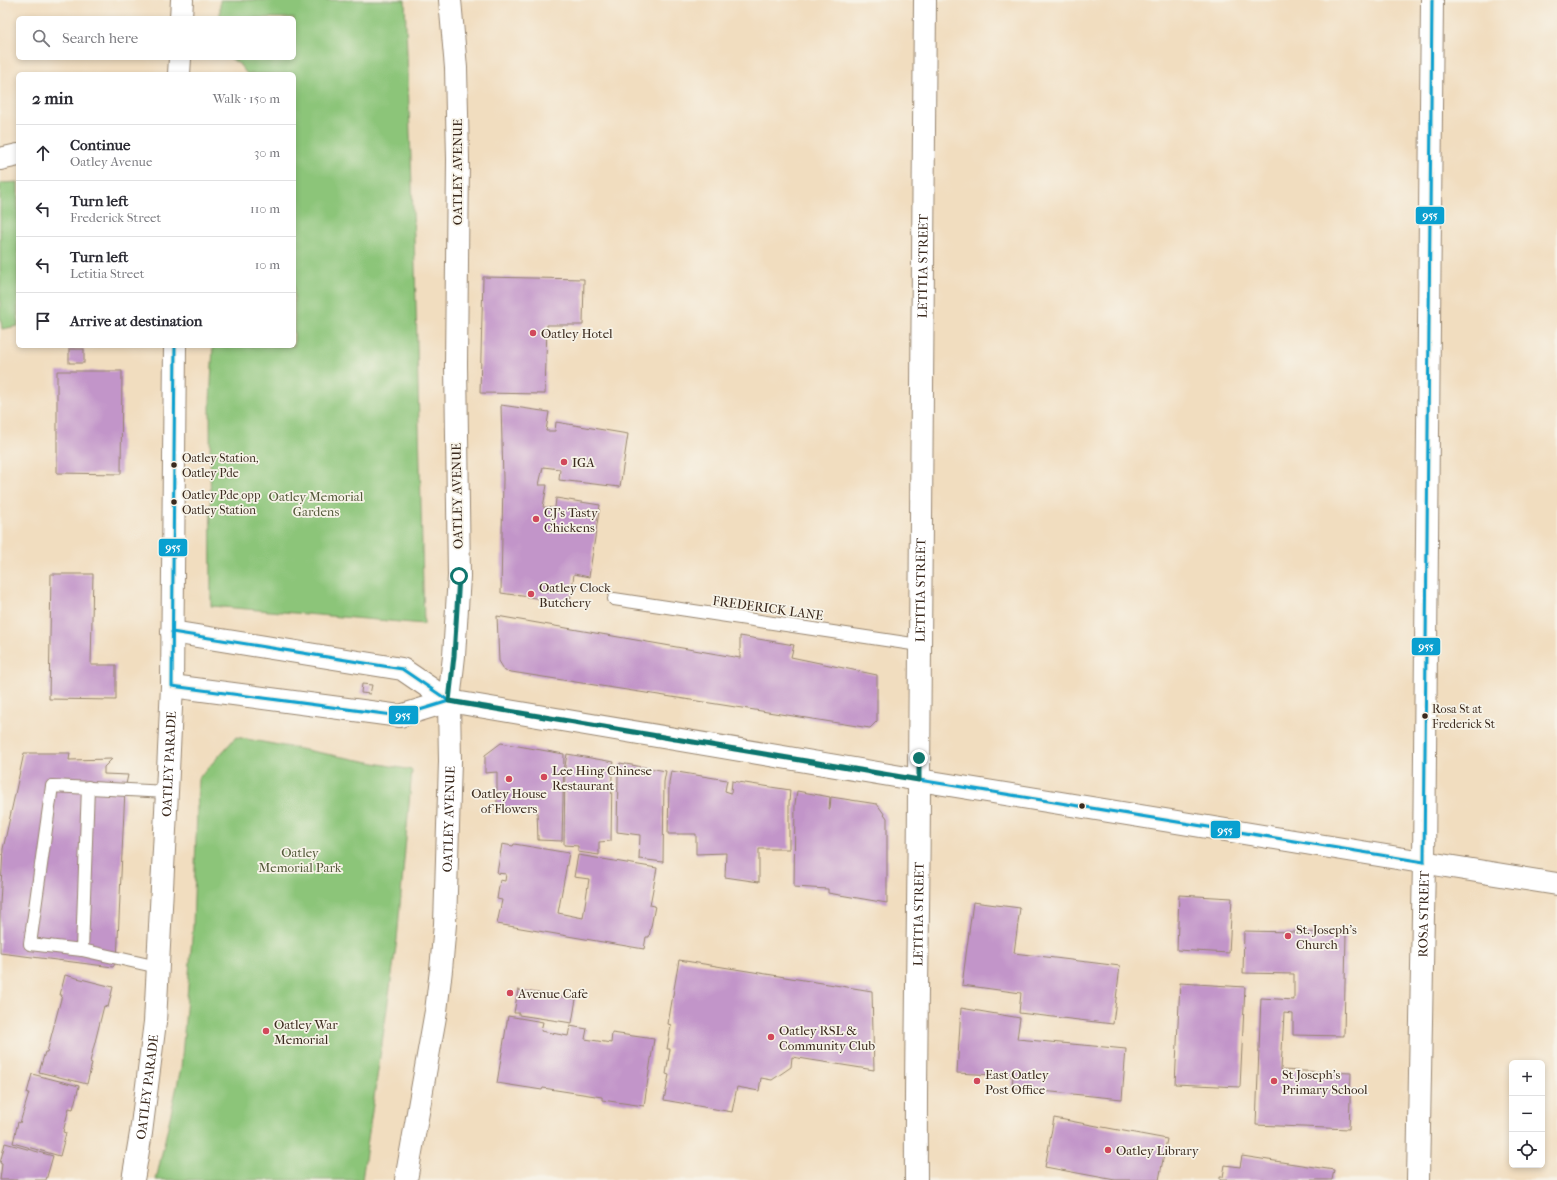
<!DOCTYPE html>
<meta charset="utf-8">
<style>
:root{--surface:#fff;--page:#f2f2f3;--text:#2b2b33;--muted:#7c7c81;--line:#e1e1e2}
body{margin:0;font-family:"IM FELL French Canon",serif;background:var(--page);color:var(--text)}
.controls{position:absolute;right:12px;bottom:12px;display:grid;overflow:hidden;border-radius:6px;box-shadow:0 2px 6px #0003}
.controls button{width:36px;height:36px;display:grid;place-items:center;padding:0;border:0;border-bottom:1px solid var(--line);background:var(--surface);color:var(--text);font:20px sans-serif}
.stop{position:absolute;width:12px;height:12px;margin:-9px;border:3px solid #0f766e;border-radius:50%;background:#fff}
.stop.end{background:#0f766e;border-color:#fff;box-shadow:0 1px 4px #0008}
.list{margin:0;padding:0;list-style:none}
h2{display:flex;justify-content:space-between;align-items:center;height:52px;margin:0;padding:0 16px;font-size:17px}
h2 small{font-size:13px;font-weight:400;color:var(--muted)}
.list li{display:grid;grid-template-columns:26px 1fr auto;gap:12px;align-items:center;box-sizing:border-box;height:56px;padding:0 16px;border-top:1px solid var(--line)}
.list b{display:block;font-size:15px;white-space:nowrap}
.list p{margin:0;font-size:13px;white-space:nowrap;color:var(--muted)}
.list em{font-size:13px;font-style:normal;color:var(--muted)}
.icon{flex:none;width:22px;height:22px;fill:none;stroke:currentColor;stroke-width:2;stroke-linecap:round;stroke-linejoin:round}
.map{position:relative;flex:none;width:1557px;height:1180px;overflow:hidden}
.search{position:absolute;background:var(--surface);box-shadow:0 2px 6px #0003;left:16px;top:16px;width:280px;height:44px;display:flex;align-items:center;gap:10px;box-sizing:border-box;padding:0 14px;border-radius:6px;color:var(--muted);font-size:15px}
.panel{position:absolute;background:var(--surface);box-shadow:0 2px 6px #0003;left:16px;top:72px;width:280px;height:276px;border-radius:6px}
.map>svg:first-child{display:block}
</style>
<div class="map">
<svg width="1557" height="1180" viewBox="0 0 1557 1180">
<rect width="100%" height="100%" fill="#f7f3e8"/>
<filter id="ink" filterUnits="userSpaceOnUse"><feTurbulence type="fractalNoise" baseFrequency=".025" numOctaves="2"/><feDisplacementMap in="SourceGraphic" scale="8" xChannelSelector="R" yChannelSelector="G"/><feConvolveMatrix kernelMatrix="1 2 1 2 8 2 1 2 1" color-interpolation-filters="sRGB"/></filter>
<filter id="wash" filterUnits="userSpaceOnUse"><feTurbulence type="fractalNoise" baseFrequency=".012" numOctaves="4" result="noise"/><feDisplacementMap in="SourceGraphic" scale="16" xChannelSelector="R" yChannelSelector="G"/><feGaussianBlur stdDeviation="0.9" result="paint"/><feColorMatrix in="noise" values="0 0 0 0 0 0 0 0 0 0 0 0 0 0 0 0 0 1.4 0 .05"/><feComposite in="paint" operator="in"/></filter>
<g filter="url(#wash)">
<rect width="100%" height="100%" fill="#f1ddbf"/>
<g fill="#8cc579" stroke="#64784c">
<path d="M220,0H405L415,265L424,624L211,606L210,402L213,346H294V74H247L239,64L230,58H294V18H220Z"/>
<path d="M18,182V326L2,329L0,314V183Z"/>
<path d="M236,737L412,770L397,940L362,1180H156L181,1068L193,926L198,779Z"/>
</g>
<g id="blocks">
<g fill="#c295c9">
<path d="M483,277L584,279L583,325H547L545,394L480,393Z"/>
<rect x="69" y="349" width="15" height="14"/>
<path d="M57,371H122L121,474L57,473Z"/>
<path d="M501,405L549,412L546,431H555L556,422L628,434L620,487L559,480L560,469L543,467L539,485H547L543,507L555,508L556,498L600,505L589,577L574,574L570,603L501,593L503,479Z"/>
<path d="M51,574H93L91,665H116V700L49,699Z"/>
<path d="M497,616L740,658V636L794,645L791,657L877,675V721L870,728L505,671L499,661Z"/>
<path d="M362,684L372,685L370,694L361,693Z"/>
<path d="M501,743L564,754L562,841L538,840L537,811H497V772L485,773V755Z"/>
<path d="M24,753H70L69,760L112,759L104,767V774L128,775L125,789L117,961L113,967L0,953V904L3,849Z"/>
<path d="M567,754L614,762L612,774L611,841L599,842V855L578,852V846L564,845L565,766Z"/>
<path d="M620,763L666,771L664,782L663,862L639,859L640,835L617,832L618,775Z"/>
<path d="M671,771L727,780L725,791L731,793L732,781L790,790L789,803V849H759V882L725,877L726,853L696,854V834H668L669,783Z"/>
<path d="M797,791L830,797L829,809H830L831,797L877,804L887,818V903L828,893V889L794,887L795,804Z"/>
<path d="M502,844L513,846L514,844L569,853L558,913L583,918L589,879L574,877L578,855L657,868L650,905L655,906L649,937H646L644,949L497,924L502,900L497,899L500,880L505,881L506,874L497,873Z"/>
<path d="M1179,895L1232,898L1229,953L1177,950Z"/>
<path d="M973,902L1020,908L1014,953L1120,966L1113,1024L1019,1013L1021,993L962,985Z"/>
<path d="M1244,931L1346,933L1344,1036L1293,1035V1014L1284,1013L1281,1070L1351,1073L1349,1129L1256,1125L1261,998L1294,1000V974L1243,973Z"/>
<path d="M679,960L872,991L874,1070L792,1057L791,1067L772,1080L761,1078L759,1091L737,1087L732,1112L664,1100L669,1075L666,1074L670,1049H667L671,1025L668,1024Z"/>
<path d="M65,975L113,987L108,1007L104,1006L90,1062L92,1063L87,1084L39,1072L45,1052H47L62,995H60Z"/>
<path d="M1180,983L1245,987L1240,1087L1175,1084Z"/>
<path d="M518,990L576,999L572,1023L519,1015V1013H514Z"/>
<path d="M961,1008L1020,1018L1017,1039L1126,1049L1122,1099L1012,1088L1013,1076L957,1073Z"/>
<path d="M508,1016L543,1022L541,1031L568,1036L570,1026L587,1029L585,1039L611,1043L612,1033L654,1039L644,1106L602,1100V1097L543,1088L542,1090L497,1083Z"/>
<path d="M32,1074L79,1086L73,1109L69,1108L63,1132L66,1133L60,1156L13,1143L18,1122L20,1123L29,1093H27Z"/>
<path d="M1054,1118L1167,1139L1159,1180H1115L1045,1167Z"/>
<path d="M5,1143L53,1156L46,1180H0L2,1164L0,1163Z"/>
<path d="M1242,1156L1334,1170L1332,1180H1220V1177H1223L1225,1165L1240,1167Z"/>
</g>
</g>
</g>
<g filter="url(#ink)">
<use href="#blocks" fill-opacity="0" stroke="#96846e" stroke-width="1"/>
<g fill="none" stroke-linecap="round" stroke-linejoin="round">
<g stroke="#96846e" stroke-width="14">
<g id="lane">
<path d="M614,599L919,645"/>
<path d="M82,950L88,787"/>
<path d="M158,967L82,950L30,944L52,786L167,792"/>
</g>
</g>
<g stroke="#96846e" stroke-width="24">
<g id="street">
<path d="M172,632L402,669L449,701L919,780L1557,884"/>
<path d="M172,686L400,716L449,701"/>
<path id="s1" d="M406,1180L436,1011L441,970L445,924L450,761L449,701L454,656L459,576L456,365L458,159L456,68L450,0"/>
<path id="s2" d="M916,1180C915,1046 919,911 919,777C920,518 922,259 925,0"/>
<path id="s3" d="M1418,1180L1424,862L1432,0"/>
</g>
</g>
<g stroke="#96846e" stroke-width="24">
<g id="secondary">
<path d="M181,18L182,0"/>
<path d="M179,74L180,58"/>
<path d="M0,159L18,155"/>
<path id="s4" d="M133,1180L141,1133L155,1022L167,792L172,686L175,346"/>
</g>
</g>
<use href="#lane" stroke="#fff" stroke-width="12"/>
<use href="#street" stroke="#fff" stroke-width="22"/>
<use href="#secondary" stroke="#fff" stroke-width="22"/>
<g stroke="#f7f3e8" stroke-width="6">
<g id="bus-1">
<path d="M175,346L172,686L400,716L449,701L919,780L1424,862"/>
<path d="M172,632L402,669L449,701L474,705"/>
<path d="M1424,862L1432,0"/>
</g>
</g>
<use href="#bus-1" stroke="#09a0d0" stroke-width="3"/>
</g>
</g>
<g fill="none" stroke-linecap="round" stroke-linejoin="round" filter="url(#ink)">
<path stroke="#0f766e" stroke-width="5" d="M459,576L454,656L449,701L919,780V758"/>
</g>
<g fill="#d1495b" stroke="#f7f3e8" stroke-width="1.5">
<circle cx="533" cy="333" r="4"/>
<circle cx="564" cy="462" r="4"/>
<circle cx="536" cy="519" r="4"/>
<circle cx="531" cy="594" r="4"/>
<circle cx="544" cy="777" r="4"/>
<circle cx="509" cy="779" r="4"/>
<circle cx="1288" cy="936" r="4"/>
<circle cx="510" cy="993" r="4"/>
<circle cx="266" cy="1031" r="4"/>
<circle cx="771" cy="1037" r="4"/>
<circle cx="977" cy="1081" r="4"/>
<circle cx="1274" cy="1081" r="4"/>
<circle cx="1108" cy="1150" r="4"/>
</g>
<g fill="#3b2a1e" stroke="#f7f3e8" stroke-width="1.5">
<circle cx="174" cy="465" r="3.5"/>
<circle cx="174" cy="502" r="3.5"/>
<circle cx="1425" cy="716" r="3.5"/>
<circle cx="1082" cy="806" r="3.5"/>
</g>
<g text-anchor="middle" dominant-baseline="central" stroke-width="3.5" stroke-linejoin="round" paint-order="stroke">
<g font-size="12" fill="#3b2a1e" stroke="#f7f3e8" text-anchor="start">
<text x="182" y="458">Oatley Station,<tspan x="182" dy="15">Oatley Pde</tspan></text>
<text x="182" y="495">Oatley Pde opp<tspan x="182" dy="15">Oatley Station</tspan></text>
<text x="1432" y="709">Rosa St at<tspan x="1432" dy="15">Frederick St</tspan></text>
</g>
<g font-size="13" fill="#3b2a1e" stroke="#f7f3e8">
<text transform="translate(457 172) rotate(-90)">OATLEY AVENUE</text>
<text stroke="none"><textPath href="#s2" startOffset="914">LETITIA STREET</textPath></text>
<text transform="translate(457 496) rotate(-91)">OATLEY AVENUE</text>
<text stroke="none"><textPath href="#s2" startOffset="590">LETITIA STREET</textPath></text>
<text transform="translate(768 608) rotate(8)">FREDERICK LANE</text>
<text stroke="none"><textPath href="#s4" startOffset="418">OATLEY PARADE</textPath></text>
<text stroke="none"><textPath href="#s1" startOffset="364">OATLEY AVENUE</textPath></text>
<text stroke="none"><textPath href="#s2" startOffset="266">LETITIA STREET</textPath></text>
<text stroke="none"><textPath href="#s3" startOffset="266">ROSA STREET</textPath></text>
<text stroke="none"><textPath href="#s4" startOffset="94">OATLEY PARADE</textPath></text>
</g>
<g font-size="13" fill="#3b2a1e" stroke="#f7f3e8" text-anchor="start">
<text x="541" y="333">Oatley Hotel</text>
<text x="572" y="462">IGA</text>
<text x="544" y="512">CJ's Tasty<tspan x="544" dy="15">Chickens</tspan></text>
<text x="539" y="587">Oatley Clock<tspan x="539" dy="15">Butchery</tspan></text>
<text x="552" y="770">Lee Hing Chinese<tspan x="552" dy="15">Restaurant</tspan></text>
<text x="509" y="793" text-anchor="middle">Oatley House<tspan x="509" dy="15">of Flowers</tspan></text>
<text x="1296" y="929">St. Joseph's<tspan x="1296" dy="15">Church</tspan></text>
<text x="518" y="993">Avenue Cafe</text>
<text x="274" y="1024">Oatley War<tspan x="274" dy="15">Memorial</tspan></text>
<text x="779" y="1030">Oatley RSL &amp;<tspan x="779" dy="15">Community Club</tspan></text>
<text x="985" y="1074">East Oatley<tspan x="985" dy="15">Post Office</tspan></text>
<text x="1282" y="1074">St Joseph's<tspan x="1282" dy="15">Primary School</tspan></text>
<text x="1116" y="1150">Oatley Library</text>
</g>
<g font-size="13" fill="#535839" stroke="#f7f3e8">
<text x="316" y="496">Oatley Memorial<tspan x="316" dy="15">Gardens</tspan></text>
<text x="300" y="852">Oatley<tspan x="300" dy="15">Memorial Park</tspan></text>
</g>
</g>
<g stroke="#f7f3e8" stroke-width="1.5">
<rect x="1415" y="206" width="30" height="19" rx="4" fill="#09a0d0"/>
<rect x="158" y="538" width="30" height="19" rx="4" fill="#09a0d0"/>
<rect x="1411" y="637" width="30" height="19" rx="4" fill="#09a0d0"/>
<rect x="388" y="705" width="31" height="20" rx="4" fill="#09a0d0"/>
<rect x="1210" y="820" width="31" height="19" rx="4" fill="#09a0d0"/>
</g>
<g font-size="11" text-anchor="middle" font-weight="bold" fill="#fff">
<text x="1430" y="219">955</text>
<text x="173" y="551">955</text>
<text x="1426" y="650">955</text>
<text x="403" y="719">955</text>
<text x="1225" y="834">955</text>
</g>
</svg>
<div class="controls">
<button>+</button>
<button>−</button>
<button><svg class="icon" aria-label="locate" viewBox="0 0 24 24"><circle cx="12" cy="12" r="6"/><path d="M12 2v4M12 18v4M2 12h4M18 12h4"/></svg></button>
</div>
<div class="stop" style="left:459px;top:576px"></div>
<div class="stop end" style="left:919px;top:758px"></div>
<div class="search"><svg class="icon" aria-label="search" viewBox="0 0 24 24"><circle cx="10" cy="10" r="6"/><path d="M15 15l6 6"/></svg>Search here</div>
<section class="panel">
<h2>2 min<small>Walk · 150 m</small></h2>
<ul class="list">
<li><svg class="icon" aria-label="ahead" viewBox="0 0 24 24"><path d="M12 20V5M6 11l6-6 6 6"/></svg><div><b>Continue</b><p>Oatley Avenue</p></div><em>30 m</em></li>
<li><svg class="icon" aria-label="left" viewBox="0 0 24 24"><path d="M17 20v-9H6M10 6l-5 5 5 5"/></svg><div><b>Turn left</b><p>Frederick Street</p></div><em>110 m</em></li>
<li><svg class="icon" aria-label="left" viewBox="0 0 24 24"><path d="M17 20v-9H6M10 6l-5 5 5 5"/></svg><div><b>Turn left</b><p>Letitia Street</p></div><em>10 m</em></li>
<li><svg class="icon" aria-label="arrive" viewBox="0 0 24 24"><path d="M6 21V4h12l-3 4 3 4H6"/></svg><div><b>Arrive at destination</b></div></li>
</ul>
</section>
</div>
